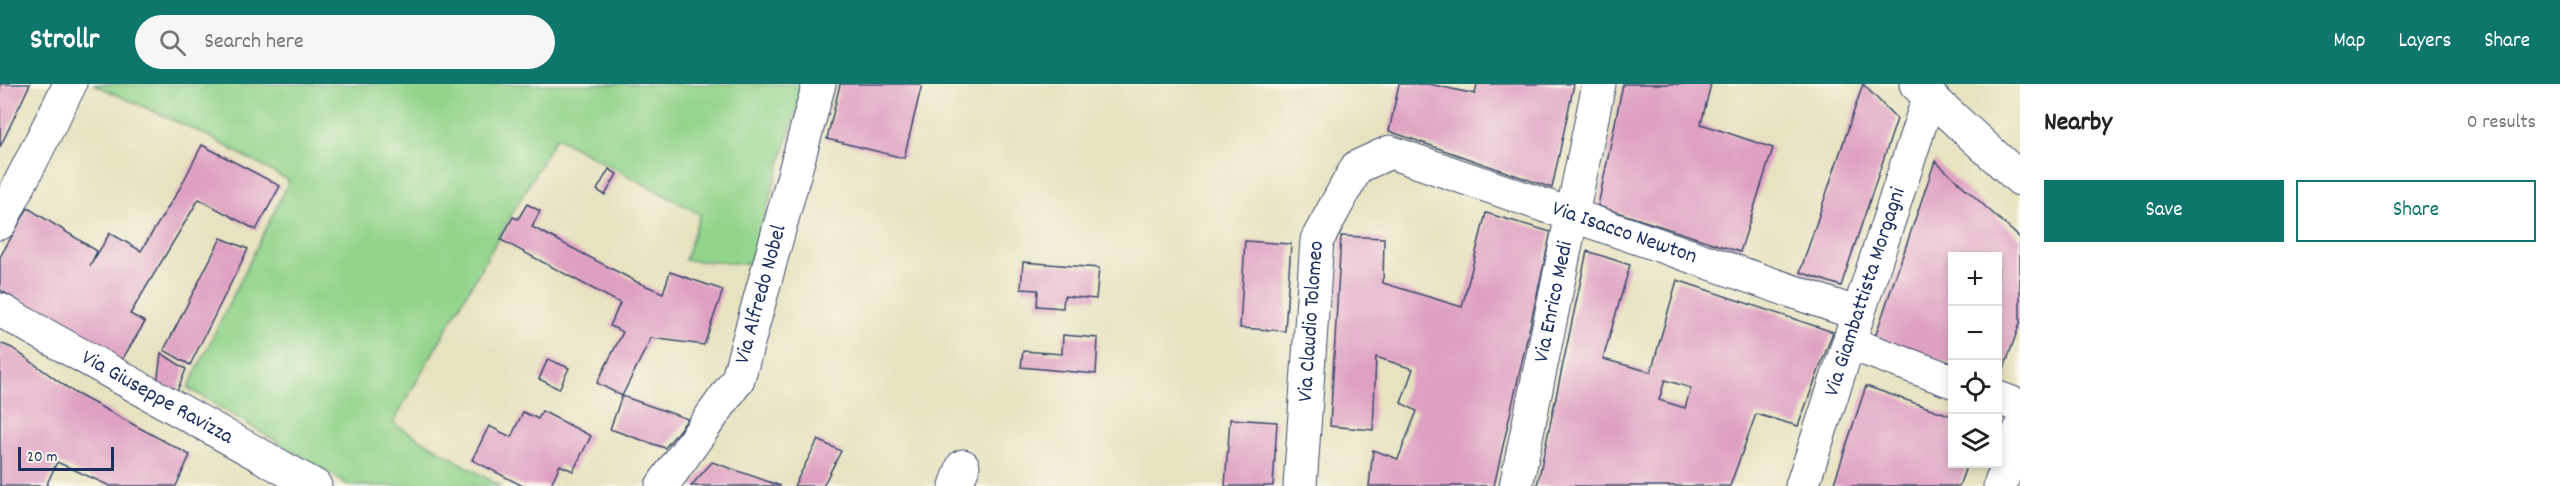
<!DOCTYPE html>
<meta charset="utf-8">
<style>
:root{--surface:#fff;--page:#f6f6f6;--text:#222;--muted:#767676;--line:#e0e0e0;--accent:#0f766e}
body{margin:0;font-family:Dekko,sans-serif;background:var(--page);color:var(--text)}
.controls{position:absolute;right:18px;bottom:18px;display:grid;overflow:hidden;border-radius:0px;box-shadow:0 3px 9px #0003}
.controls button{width:54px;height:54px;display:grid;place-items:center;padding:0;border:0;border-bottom:2px solid var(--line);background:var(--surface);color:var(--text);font:30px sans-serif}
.scale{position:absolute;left:18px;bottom:15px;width:96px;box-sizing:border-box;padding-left:6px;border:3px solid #1b2f5e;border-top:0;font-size:16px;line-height:21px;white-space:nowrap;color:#1b2f5e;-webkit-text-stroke:4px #fbf7ec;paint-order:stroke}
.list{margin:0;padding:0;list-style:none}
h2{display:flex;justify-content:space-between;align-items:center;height:78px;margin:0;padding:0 24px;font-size:26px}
h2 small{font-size:20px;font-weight:400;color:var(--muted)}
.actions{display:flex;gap:12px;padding:18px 24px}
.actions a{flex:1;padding:14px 0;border:2px solid var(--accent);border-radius:0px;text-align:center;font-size:21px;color:var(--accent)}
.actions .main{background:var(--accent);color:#fff}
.icon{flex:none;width:33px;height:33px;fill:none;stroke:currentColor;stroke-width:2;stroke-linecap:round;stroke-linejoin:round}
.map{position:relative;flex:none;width:2020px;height:402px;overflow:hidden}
header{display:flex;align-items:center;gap:36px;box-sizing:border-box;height:84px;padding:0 30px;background:var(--accent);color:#fff}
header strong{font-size:28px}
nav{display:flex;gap:33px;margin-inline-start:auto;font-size:21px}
.search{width:420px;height:54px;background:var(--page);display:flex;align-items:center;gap:15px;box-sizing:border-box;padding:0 21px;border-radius:33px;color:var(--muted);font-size:22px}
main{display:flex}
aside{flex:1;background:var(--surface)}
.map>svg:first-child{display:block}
</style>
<header>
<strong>Strollr</strong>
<div class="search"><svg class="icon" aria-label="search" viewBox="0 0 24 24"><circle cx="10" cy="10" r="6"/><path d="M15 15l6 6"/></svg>Search here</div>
<nav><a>Map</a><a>Layers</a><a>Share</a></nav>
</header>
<main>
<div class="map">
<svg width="2020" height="402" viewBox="0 0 2020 402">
<rect width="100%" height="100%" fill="#fbf7ec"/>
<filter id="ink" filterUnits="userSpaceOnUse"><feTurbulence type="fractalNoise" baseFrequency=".0167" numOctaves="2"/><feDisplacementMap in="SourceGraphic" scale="12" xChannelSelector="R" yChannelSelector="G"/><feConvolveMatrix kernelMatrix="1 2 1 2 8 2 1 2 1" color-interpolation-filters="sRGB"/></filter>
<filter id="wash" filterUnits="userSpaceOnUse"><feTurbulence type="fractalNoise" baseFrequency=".008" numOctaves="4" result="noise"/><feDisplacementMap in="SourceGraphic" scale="24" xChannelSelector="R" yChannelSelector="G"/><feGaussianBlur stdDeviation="1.35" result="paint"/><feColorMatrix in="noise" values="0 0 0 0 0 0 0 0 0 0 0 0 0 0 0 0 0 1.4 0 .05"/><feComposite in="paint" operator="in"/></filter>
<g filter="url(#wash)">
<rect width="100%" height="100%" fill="#e7e2bf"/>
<path fill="#93d48b" stroke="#578274" stroke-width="1.5" d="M93,0H804L750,180L685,176L700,130L556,53L393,339L500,402H350L188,304L289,97L206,51Z"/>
<g id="blocks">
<g fill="#dfa1c3" fill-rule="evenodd">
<path d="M0,0H30L0,63Z"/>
<path d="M840,0H922L904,74L827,55Z"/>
<path d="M1399,0H1429L1475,10L1477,0H1574L1552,104L1389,47Z"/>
<path d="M1623,0H1711L1701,40L1773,64L1740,168L1598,122Z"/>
<path d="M1863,0L1897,35L1841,202L1800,188Z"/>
<path d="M202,61L280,102L256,146L199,115L130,230L145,238L120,279L0,206V173L28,124L97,167L90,182L110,149L141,167L180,104Z"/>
<path d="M1935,77L2020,154V239L2000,296L1998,295V172H1952V280L1875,253Z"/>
<path d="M609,85L617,90L605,111L597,106Z"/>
<path d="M527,120L540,127L532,143L637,198L663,209L670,188L723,206L704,261L651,254L622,312L597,299L623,248L610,242L620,219L501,156L513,133L518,135Z"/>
<path d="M1486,129L1551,148L1494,402H1369L1373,366L1398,375L1417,327L1401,319L1413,285L1376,273L1373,346L1330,342L1341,152L1384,154L1383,199L1462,223Z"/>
<path d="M221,154L248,165L190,281L164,266Z"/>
<path d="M1245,157L1291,160L1285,247L1240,244Z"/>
<path d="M1587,167L1630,181L1603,275L1651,288L1677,196L1833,248L1798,342L1756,330L1730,402H1537ZM1665,296L1691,304L1685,324L1659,316Z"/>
<path d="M1023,178L1099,184L1096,215L1064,212L1063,224L1037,222L1038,206L1021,205Z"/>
<path d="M1063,251L1098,254L1096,290L1021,283L1023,267L1062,270Z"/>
<path d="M0,259L12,264L75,309L190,371L176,402H110L57,378L46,402H0Z"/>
<path d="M161,269L186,285L175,312L157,301Z"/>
<path d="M548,275L569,284L559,305L539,295Z"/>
<path d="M1866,302L1952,332V380H1967L1959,402H1833Z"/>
<path d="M622,312L688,335L665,364L610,345Z"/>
<path d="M542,327L591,352L573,387L560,381L550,402H523L472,376L489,342L511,353L523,328L538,335Z"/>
<path d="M1230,335L1277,338L1273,402H1225Z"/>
<path d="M818,356L841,367L823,402H794Z"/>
<path d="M712,378L781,402H691Z"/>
</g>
</g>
</g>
<g filter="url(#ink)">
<use href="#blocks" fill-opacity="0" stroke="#3a4a6d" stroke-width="1.5"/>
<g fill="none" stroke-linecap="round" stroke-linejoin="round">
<g stroke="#3a4a6d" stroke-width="35">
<g id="minor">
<path d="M1916,0L2020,95"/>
<path d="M0,139L70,0"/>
<path id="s1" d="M0,226L315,402"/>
<path d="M1849,259L1952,297"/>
<path d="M1998,314L2020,322"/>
<path id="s2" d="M662,402L738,295L819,0"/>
<path d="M956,402L963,382"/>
<path id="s3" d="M1300,402L1317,156L1357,83L1390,68L1858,230"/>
<path id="s4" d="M1516,402L1599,0"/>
<path id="s5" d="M1802,402L1929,13"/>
<path d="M2000,402L2020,346"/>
</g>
</g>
<use href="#minor" stroke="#fff" stroke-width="33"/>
</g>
</g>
<g text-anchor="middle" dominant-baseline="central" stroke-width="6" stroke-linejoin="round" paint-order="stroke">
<g font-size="22" fill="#1b2f5e" stroke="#fbf7ec">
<text stroke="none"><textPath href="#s3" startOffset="614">Via Isacco Newton</textPath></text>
<text stroke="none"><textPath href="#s5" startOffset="204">Via Giambattista Morgagni</textPath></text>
<text stroke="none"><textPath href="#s2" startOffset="219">Via Alfredo Nobel</textPath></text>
<text stroke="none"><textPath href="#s4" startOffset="188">Via Enrico Medi</textPath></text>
<text stroke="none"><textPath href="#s3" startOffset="165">Via Claudio Tolomeo</textPath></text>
<text stroke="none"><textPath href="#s1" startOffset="180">Via Giuseppe Ravizza</textPath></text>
</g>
</g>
</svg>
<div class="controls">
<button>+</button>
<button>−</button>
<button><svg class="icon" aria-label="locate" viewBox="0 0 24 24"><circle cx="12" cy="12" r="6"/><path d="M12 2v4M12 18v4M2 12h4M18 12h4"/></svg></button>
<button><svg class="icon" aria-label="layers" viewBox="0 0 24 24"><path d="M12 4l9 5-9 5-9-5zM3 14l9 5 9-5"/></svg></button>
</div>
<div class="scale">20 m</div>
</div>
<aside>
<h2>Nearby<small>0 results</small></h2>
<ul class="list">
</ul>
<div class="actions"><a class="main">Save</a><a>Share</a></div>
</aside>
</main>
